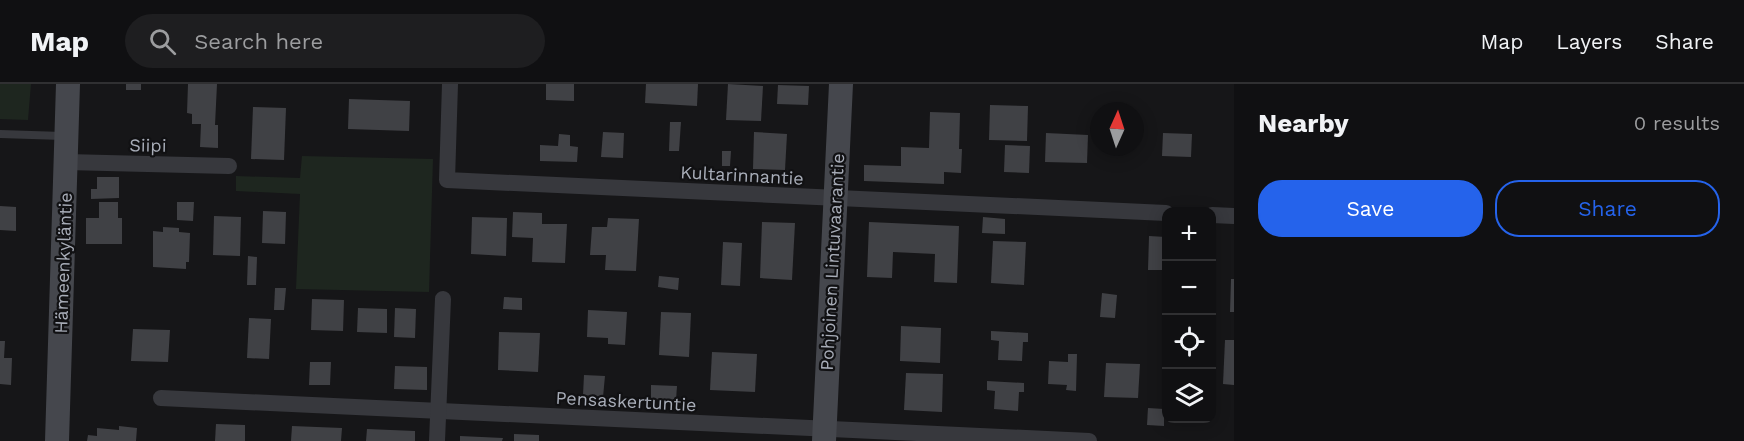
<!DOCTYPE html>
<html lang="en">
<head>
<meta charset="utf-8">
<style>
  :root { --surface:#101012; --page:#1e1e20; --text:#f1f3f6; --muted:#9c9d9f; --line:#303032; --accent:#2563eb }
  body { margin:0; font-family:"Work Sans",sans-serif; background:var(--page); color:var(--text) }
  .controls { position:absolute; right:18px; bottom:18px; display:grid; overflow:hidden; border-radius:12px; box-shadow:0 3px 15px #0003 }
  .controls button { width:54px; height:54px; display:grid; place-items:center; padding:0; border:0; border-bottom:2px solid var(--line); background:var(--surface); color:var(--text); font:30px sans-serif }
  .compass { position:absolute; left:1090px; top:18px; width:54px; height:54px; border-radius:50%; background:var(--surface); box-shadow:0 3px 15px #0003; rotate:3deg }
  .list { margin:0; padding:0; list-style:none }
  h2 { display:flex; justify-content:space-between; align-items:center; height:78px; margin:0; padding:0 24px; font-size:26px }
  h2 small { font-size:20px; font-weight:400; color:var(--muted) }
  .actions { display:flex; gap:12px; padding:18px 24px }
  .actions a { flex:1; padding:14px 0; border:2px solid var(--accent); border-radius:24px; text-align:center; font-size:21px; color:var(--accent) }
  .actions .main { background:var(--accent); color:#fff }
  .icon { flex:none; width:33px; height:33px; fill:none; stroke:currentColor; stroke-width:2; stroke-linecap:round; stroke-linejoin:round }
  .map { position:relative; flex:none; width:1234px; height:357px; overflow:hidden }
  header { display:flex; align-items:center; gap:36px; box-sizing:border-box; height:84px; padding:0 30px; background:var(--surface); border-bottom:2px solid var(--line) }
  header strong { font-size:28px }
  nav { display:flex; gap:33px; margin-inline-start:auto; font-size:21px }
  .search { width:420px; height:54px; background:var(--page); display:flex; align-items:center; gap:15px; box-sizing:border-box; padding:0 21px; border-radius:33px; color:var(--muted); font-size:22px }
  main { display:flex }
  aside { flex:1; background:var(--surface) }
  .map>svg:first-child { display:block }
  .green { fill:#1e261f }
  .building { fill:#404145 }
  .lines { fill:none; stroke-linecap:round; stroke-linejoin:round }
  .lane { stroke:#37383d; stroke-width:8 }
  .street { stroke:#37383d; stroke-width:16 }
  .secondary { stroke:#45474d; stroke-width:24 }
  .labels { text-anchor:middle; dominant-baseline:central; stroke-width:4.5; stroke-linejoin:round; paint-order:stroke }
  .street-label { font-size:18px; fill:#a8adb8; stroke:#111113 }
</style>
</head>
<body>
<header>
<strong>Map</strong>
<div class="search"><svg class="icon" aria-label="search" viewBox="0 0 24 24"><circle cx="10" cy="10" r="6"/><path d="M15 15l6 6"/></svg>Search here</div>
<nav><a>Map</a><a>Layers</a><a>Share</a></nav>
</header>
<main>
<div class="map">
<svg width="1234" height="357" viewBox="0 0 1234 357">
  <rect width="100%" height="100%" fill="#161618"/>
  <!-- green -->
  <g class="green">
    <polygon points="0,0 31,0 28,36 0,35"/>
    <polygon points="302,72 433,75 429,208 296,205 300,110 236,107 236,92 300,94"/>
  </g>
  <!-- building -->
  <g class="building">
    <rect x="126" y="0" width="15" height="6"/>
    <polygon points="188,0 217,0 215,41 218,41 218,64 200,63 201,40 192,40 192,30 187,29"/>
    <polygon points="546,0 574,0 574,17 546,16"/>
    <polygon points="646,0 698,0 697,22 645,19"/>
    <polygon points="728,0 763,2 761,37 726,36"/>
    <polygon points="778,1 809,2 808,21 777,20"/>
    <polygon points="349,15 410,17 409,47 348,45"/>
    <polygon points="990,21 1028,22 1027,57 989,56"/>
    <polygon points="253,23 286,24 284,76 251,75"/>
    <polygon points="930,28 960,29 959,65 962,65 961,89 944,88 944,100 864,97 864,81 901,82 901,63 929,64"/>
    <polygon points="670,38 681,38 679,67 669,67"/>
    <polygon points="603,48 624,49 623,74 601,73"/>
    <polygon points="754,48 787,50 785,86 753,85"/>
    <polygon points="1046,49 1088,51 1087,79 1045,78"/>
    <polygon points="1163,49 1192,50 1191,73 1162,72"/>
    <polygon points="559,50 570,51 570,62 578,63 577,78 540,77 540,61 558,62"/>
    <polygon points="1005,61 1030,62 1029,89 1004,88"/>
    <polygon points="722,67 731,67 730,82 722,82"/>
    <polygon points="97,93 119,93 119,114 91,115 91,105 97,105"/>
    <polygon points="99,118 118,118 118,134 122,134 122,160 86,160 86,134 99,134"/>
    <polygon points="177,118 194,118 193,137 177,136"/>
    <polygon points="0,122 16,123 16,147 0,146"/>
    <polygon points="263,127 286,128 285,160 262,159"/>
    <polygon points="513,128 542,129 542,140 567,140 565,179 532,178 533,154 512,153"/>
    <polygon points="214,132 241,133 240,172 213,171"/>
    <polygon points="472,133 507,134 506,172 471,170"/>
    <polygon points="983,133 1005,135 1005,150 982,149"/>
    <polygon points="608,134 639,135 636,187 605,186 606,171 590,171 592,143 607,143"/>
    <polygon points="762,138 795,139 792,196 760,194"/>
    <polygon points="869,138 959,142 957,199 934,198 935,170 893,168 892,194 867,193"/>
    <polygon points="163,143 179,144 179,148 190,149 189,178 186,178 186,185 153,183 153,147 163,148"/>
    <polygon points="1149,152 1166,153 1166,186 1148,186"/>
    <polygon points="993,157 1026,158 1024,201 991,199"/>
    <polygon points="723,158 742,159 740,202 721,201"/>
    <polygon points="248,172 257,173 256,201 247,201"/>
    <polygon points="659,192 679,194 678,206 658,203"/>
    <polygon points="1231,195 1234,195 1234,228 1230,228"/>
    <polygon points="275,204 286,204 284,226 274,226"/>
    <polygon points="1102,209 1117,211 1115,234 1100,233"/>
    <polygon points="504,213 522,214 522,226 503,225"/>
    <polygon points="312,215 344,216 343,247 311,246"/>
    <polygon points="358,224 387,225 387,249 357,248"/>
    <polygon points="395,224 416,225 415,254 394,253"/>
    <polygon points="588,226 627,228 625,261 608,260 608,254 587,253"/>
    <polygon points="661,228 691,229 689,273 659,271"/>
    <polygon points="249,234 271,235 269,275 247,274"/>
    <polygon points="901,242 941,244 940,279 900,277"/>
    <polygon points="133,245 170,246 168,278 131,277"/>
    <polygon points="991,247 1028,249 1028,258 1023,258 1022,277 998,276 999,257 991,256"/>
    <polygon points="499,248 540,249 538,288 498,286"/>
    <polygon points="1225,256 1234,256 1234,301 1223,300"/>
    <polygon points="0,257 5,257 4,274 12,274 11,301 0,300"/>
    <polygon points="712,268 757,270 755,308 710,306"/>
    <polygon points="1068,270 1077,270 1076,307 1066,306 1067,301 1048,300 1049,277 1068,278"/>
    <polygon points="310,278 331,278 330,301 309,301"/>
    <polygon points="1106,279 1140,280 1138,314 1104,313"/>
    <polygon points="395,282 427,283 427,306 394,305"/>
    <polygon points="906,289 943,290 942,328 904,326"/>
    <polygon points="584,291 605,292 603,313 583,311"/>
    <polygon points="987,297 1024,299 1024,308 1019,308 1018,327 994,325 995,307 987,306"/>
    <polygon points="651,301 677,302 676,316 651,315"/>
    <polygon points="1148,324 1164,325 1164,342 1147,341"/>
    <polygon points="216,340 245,341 245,357 215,357"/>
    <polygon points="119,342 137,344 136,357 87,357 88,351 97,352 97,344 119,346"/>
    <polygon points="292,342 342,344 341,357 291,357"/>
    <polygon points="367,345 415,347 415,357 366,357"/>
    <polygon points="514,350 539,351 539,357 514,357"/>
    <polygon points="460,352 503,354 502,357 460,357"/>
  </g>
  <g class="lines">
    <!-- lane -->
    <polyline class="lane" points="0,50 63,52"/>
    <!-- street -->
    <g class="street">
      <polyline points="450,0 447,96 1166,129"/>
      <polyline points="66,78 229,82"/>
      <polyline points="1212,131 1234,132"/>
      <polyline points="161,314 1089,357"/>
      <polyline points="437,357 443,215"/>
    </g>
    <!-- secondary -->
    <g class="secondary">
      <polyline points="57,357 68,0"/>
      <polyline points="824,357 841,0"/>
    </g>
  </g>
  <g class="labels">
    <!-- street labels -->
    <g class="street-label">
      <text transform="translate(148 61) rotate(1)">Siipi</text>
      <text transform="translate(742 91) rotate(3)">Kultarinnantie</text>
      <text transform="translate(832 178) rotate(-87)">Pohjoinen Lintuvaarantie</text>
      <text transform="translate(63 179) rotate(-88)">Hämeenkyläntie</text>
      <text transform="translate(626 317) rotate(3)">Pensaskertuntie</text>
    </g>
  </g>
</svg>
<div class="controls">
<button>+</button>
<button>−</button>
<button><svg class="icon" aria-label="locate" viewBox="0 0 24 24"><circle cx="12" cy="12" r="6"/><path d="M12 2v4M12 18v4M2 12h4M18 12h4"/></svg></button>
<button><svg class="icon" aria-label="layers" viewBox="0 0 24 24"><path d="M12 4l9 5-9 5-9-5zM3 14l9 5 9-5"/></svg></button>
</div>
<svg class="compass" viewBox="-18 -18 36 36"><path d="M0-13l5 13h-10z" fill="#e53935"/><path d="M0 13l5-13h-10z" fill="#9c9d9f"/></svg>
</div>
<aside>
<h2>Nearby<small>0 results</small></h2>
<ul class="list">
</ul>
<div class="actions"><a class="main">Save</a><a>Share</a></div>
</aside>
</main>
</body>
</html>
